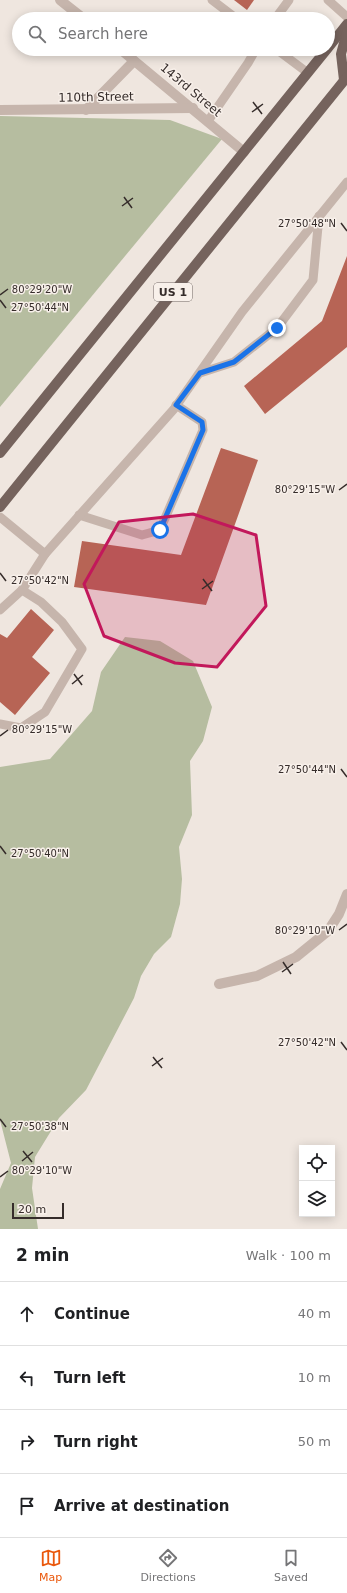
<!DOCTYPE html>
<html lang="en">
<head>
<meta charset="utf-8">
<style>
  :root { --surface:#fff; --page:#f6f6f6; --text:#202124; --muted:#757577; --line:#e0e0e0; --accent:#ea580c }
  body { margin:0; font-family:"DejaVu Sans",sans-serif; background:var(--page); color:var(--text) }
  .controls { position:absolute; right:12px; bottom:12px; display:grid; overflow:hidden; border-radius:0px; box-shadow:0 2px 10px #0003 }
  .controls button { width:36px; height:36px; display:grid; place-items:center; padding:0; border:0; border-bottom:1px solid var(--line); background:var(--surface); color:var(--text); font:20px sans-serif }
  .scale { position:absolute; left:12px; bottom:10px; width:52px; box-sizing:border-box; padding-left:4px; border:2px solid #352c2a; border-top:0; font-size:11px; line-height:14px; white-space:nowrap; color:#352c2a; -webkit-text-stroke:3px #f8f0ea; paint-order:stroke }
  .stop { position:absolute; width:12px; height:12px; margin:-9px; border:3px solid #1a73e8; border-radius:50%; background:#fff }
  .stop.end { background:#1a73e8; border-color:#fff; box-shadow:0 1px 4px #0008 }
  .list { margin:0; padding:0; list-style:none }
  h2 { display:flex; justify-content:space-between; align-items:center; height:52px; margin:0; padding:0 16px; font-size:17px }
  h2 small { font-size:13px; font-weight:400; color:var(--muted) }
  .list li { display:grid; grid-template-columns:26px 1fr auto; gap:12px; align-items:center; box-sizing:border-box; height:64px; padding:0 16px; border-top:1px solid var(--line) }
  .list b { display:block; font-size:15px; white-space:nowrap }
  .list em { font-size:13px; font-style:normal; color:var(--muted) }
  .icon { flex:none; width:22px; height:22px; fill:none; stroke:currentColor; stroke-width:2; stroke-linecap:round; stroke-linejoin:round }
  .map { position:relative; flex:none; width:347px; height:1229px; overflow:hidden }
  .search { position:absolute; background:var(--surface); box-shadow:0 2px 10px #0003; left:12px; right:12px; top:12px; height:44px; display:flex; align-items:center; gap:10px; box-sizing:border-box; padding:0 14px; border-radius:22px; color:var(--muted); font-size:15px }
  .sheet { height:308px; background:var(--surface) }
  nav { display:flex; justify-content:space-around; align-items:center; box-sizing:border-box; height:56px; border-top:1px solid var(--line); background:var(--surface); font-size:11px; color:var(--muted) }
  nav a { display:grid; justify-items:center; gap:2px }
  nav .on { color:var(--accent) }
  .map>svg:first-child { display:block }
  .green { fill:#b6bda0 }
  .building { fill:#b76455 }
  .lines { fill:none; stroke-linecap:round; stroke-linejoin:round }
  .service { stroke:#c6b5ac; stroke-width:9 }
  .minor { stroke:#c6b5ac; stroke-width:10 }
  .primary { stroke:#75635d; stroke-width:10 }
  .route { stroke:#1a73e8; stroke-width:5 }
  .marked { fill:#c2185b; fill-opacity:0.2; stroke:#c2185b; stroke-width:3; stroke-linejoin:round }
  .ticks { fill:none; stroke:#352c2a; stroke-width:1.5 }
  .labels { text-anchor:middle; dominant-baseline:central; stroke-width:3; stroke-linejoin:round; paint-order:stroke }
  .shield { fill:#f8f0ea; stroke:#706764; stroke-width:1 }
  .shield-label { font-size:11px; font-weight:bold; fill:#352c2a }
  .street-label { font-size:12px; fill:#352c2a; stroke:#f8f0ea }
  .ticks-label { font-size:10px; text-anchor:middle; fill:#352c2a; stroke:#f8f0ea; stroke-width:3; stroke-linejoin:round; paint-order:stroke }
</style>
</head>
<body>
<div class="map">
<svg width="347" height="1229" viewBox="0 0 347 1229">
  <rect width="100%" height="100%" fill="#efe6df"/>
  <!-- green -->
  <g class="green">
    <polygon points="0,116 170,120 222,139 0,407"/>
    <polygon points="125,637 160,641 193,661 212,707 203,741 190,761 192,815 179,847 182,879 180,904 171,937 154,954 141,976 134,998 86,1090 59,1118 35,1157 32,1188 38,1229 0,1229 0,1189 11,1163 0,1120 0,767 50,759 92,711 101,672"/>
  </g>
  <!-- building -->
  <g class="building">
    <polygon points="234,0 254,0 247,10"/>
    <polygon points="347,256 347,347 265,414 244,386 322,321"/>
    <polygon points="221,448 258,460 206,605 74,587 82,541 181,555"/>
    <polygon points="31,609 54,630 32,657 50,673 15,715 0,702 0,634 7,638"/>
  </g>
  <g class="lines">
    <!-- service -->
    <g class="service">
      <polyline points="212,0 237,19"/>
      <polyline points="328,0 347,17"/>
      <polyline points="275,19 289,0"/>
      <polyline points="276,49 308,73"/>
      <polyline points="208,121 248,63 256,49"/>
      <polyline points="200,373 234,362 277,328 313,280 319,216"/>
      <polyline points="79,515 142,535 160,530 203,430 202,422 176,405"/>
      <polyline points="0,517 45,554 174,409 242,312 347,182"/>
      <polyline points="0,610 22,590 45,554"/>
      <polyline points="0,724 21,728 45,712 82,649 62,622 41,602 22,590"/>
    </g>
    <!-- minor -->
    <g class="minor">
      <polyline points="60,0 84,19"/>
      <polyline points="120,49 244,152"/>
      <polyline points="0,110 193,108"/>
      <polyline points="86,110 134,61"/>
      <polyline points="219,984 257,976 296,957 328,931 339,914 347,894"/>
    </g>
    <!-- primary -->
    <g class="primary">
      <polyline points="328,48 347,24"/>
      <polyline points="344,80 341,54 347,32"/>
      <polyline points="0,453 327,49"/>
      <polyline points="0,507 347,77"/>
    </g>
  </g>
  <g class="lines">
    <!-- route -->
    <polyline class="route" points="160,530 203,430 202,422 176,405 200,373 234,362 277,328"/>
  </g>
  <!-- marked area -->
  <path class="marked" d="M193,514L256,535L266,606L217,667L175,663L104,636L84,584L119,522Z"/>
  <!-- ticks -->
  <path class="ticks" d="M253,102L262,114M252,112L263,104M124,197L132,208M122,206L133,198M341,223L347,231M0,295L8,289M0,300L6,308M339,490L347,484M0,573L6,581M203,579L212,591M202,589L213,581M74,674L82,685M72,684L83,675M0,736L8,730M341,769L347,777M0,846L6,854M339,930L347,924M283,962L291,974M282,972L293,964M341,1042L347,1050M153,1057L162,1068M152,1066L163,1058M0,1119L6,1127M23,1151L32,1162M22,1161L33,1152M0,1177L8,1171"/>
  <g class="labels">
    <!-- shield labels -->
    <rect class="shield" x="154" y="283" width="38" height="18" rx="3"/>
    <g class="shield-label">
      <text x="173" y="292">US 1</text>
    </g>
    <!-- street labels -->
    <g class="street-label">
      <text transform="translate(191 90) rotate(40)">143rd Street</text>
      <text transform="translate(96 97) rotate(-1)">110th Street</text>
    </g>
  </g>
  <g class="ticks-label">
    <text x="307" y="227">27°50'48"N</text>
    <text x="42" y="293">80°29'20"W</text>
    <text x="40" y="311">27°50'44"N</text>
    <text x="305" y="493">80°29'15"W</text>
    <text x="40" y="584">27°50'42"N</text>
    <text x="42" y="733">80°29'15"W</text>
    <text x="307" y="773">27°50'44"N</text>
    <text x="40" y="857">27°50'40"N</text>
    <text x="305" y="934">80°29'10"W</text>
    <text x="307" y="1046">27°50'42"N</text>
    <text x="40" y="1130">27°50'38"N</text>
    <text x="42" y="1174">80°29'10"W</text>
  </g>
</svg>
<div class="controls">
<button><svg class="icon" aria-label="locate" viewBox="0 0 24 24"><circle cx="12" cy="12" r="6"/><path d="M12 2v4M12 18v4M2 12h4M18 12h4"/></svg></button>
<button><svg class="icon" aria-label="layers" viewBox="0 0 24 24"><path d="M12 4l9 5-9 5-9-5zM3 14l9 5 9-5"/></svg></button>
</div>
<div class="scale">20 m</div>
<div class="stop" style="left:160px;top:530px"></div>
<div class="stop end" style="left:277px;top:328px"></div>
<div class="search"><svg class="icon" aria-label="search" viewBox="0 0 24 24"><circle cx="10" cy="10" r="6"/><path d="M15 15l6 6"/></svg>Search here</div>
</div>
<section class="sheet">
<h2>2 min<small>Walk · 100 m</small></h2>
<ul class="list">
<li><svg class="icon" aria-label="ahead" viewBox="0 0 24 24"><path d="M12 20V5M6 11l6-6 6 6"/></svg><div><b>Continue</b></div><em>40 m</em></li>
<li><svg class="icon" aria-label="left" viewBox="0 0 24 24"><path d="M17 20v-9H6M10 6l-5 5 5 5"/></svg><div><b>Turn left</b></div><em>10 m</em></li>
<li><svg class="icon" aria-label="right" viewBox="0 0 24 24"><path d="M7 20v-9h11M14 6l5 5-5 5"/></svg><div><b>Turn right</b></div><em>50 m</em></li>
<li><svg class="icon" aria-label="arrive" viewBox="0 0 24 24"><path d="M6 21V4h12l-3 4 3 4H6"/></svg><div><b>Arrive at destination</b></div></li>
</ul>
</section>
<nav>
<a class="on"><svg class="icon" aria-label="map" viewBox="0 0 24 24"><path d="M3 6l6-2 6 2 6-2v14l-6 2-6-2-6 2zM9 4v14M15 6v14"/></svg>Map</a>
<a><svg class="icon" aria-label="directions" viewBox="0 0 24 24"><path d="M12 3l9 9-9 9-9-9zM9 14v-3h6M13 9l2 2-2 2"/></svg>Directions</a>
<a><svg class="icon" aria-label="saved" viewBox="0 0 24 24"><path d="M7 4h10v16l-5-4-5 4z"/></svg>Saved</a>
</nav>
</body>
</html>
